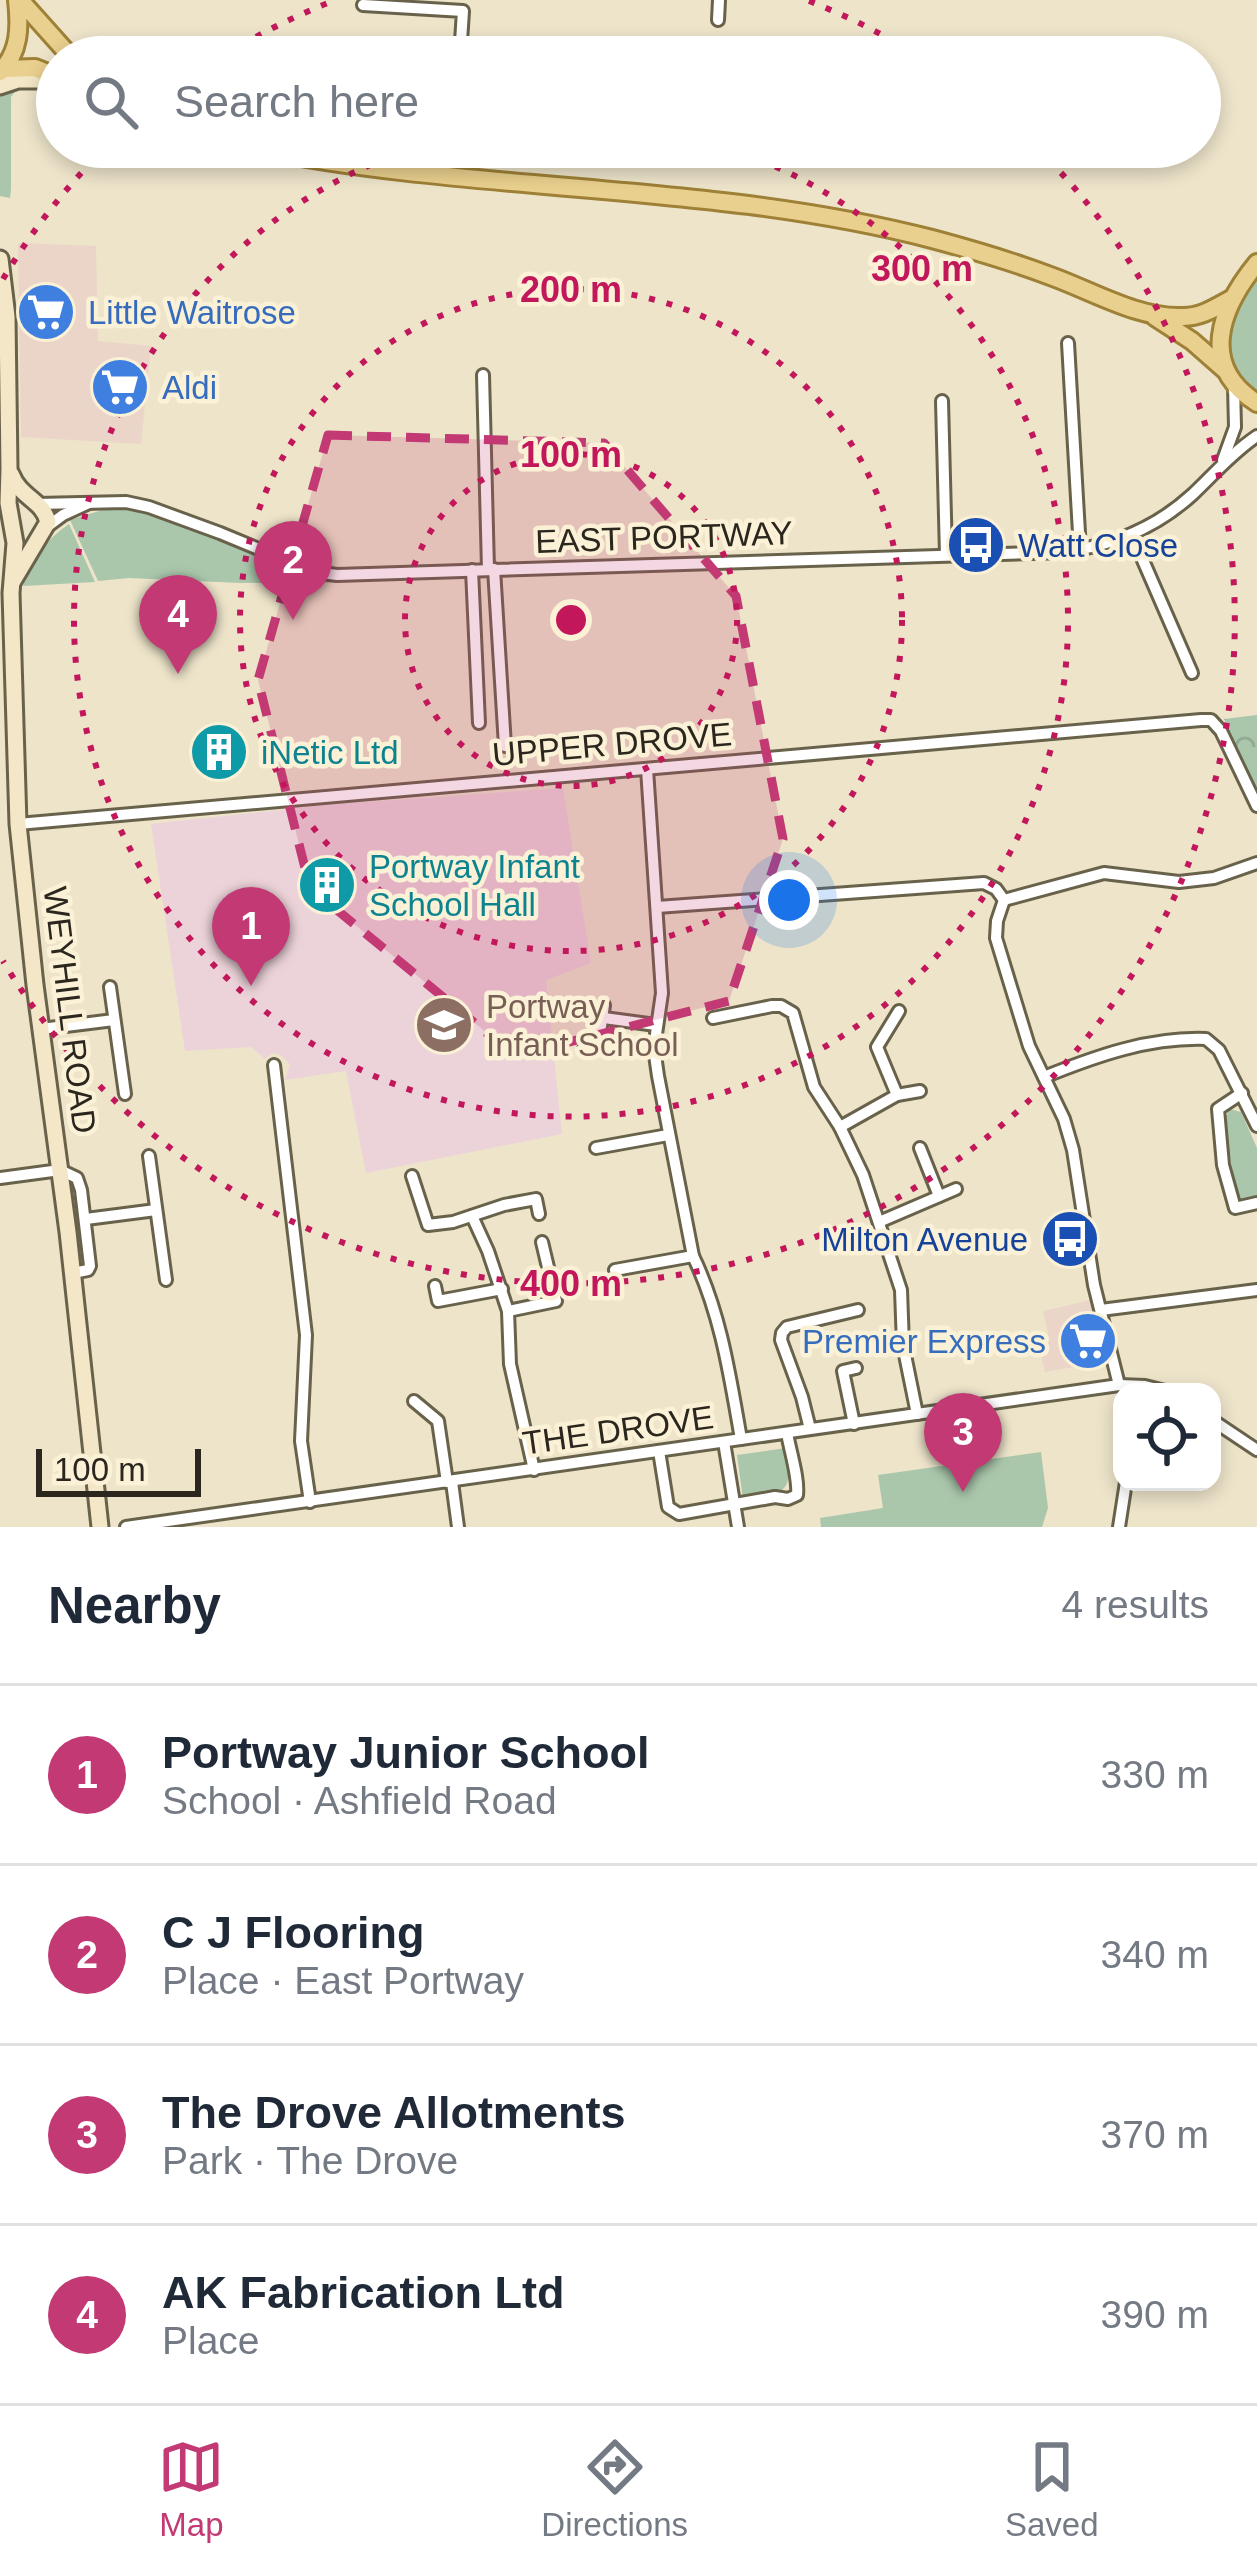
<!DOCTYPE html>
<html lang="en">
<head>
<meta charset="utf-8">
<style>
  :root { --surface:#fff; --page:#f6f6f7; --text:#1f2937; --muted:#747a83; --line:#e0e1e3; --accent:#c23973 }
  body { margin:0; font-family:Arial,sans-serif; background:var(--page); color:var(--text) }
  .controls { position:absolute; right:36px; bottom:36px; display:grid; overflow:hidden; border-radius:24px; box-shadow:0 6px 18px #0003 }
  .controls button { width:108px; height:108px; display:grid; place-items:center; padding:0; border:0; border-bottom:3px solid var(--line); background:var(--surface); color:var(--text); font:60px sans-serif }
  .scale { position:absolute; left:36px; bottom:30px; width:165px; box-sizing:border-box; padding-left:12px; border:6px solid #2b271e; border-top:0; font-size:33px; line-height:42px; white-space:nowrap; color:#2b271e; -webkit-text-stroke:9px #faf1d7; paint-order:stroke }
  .you { position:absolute; left:789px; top:900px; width:42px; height:42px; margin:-30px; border:9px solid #fff; border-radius:50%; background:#1a73e8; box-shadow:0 0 0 18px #1a73e833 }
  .badge { display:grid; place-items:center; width:78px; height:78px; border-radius:50%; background:var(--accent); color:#fff; font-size:39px; font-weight:700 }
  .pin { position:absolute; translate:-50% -99px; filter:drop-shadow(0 3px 6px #0008) }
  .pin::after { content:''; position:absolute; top:63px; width:42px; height:36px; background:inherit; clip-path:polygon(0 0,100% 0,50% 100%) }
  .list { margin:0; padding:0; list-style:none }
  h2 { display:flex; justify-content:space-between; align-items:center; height:156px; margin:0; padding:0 48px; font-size:51px }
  h2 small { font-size:39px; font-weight:400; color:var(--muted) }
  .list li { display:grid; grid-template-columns:78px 1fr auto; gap:36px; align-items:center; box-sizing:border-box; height:180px; padding:0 48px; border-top:3px solid var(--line) }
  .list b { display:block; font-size:45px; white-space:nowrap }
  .list p { margin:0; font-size:39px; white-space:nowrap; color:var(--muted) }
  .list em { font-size:39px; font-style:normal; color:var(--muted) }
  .icon { flex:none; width:66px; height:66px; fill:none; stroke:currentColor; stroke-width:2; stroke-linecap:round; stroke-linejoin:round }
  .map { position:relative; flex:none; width:1257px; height:1527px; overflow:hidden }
  .search { position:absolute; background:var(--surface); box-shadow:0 6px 18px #0003; left:36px; right:36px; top:36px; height:132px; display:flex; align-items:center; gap:30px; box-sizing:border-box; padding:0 42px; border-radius:66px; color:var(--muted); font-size:45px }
  .sheet { height:876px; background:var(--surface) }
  nav { display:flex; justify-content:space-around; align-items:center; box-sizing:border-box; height:168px; border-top:3px solid var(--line); background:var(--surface); font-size:33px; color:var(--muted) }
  nav a { display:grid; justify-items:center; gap:6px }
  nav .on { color:var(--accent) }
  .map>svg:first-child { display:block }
  .commercial { fill:#ebd5c9 }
  .education { fill:#ecd3d9 }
  .green { fill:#aac7ac }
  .park { fill:url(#park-crowns) }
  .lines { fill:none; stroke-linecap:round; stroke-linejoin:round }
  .street-casing { stroke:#69624b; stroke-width:16 }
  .secondary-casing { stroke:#69624b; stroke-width:21 }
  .primary-casing { stroke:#9e8036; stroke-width:22 }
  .street { stroke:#fff; stroke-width:10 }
  .secondary { stroke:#f4e7c7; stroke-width:15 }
  .primary { stroke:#ead08e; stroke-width:16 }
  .marked { fill:#c23973; fill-opacity:0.2; stroke:#c23973; stroke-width:9; stroke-dasharray:24 15; stroke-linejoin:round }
  .ring { fill:none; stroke:#c2185b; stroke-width:6; stroke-dasharray:6 12 }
  .labels { text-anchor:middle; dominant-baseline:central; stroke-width:9; stroke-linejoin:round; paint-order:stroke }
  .shop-label { font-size:33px; fill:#366cbe; stroke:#faf1d7; text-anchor:start }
  .street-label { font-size:33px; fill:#2b271e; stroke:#faf1d7 }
  .transit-label { font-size:33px; fill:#164399; stroke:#faf1d7; text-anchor:start }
  .culture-label { font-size:33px; fill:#0d838f; stroke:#faf1d7; text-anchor:start }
  .education-label { font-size:33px; fill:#785e54; stroke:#faf1d7; text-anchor:start }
  .centre { fill:#c2185b; stroke:#faf1d7; stroke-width:6 }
  .ring-label { font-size:36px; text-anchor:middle; font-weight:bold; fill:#c2185b; stroke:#faf1d7; stroke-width:9; stroke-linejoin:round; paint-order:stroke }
</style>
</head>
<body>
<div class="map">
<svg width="1257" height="1527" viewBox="0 0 1257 1527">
  <defs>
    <pattern id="park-crowns" width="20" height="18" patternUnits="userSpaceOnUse" patternTransform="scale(3)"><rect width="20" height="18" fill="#aac7ac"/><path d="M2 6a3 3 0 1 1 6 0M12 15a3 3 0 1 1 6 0" fill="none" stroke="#92ab94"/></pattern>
  </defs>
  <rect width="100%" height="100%" fill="#ede4ca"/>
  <!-- commercial -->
  <g class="commercial">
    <polygon points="18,243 96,246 98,341 151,346 141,444 21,437"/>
    <polygon points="1091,1300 1109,1361 1045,1372 1037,1339 1049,1337 1043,1311"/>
  </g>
  <!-- education -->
  <polygon class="education" points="563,788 591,963 546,980 562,1134 366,1173 346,1071 285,1080 290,1064 280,1055 272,1053 265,1059 251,1047 185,1051 151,824 335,804"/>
  <!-- green -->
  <g class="green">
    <polygon points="30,85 17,89 11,97 11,189 10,198 0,196 0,89"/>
    <path d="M1257,277V396C1212,355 1226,322 1257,277Z"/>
    <polygon points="109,508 136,510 151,515 316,578 357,582 241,583 129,578 98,581 70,520"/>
    <path d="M69,524L95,582L23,586C29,561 47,539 69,524Z"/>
    <polygon points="1230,1109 1241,1112 1257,1148 1257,1196 1238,1200 1223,1121"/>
    <path d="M786,1448C793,1495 787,1492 743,1499L737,1455Z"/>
    <polygon points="1041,1452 1048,1508 1042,1527 821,1527 820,1518 883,1508 878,1475"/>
  </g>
  <!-- park -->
  <polygon class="park" points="1257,715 1257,791 1224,719"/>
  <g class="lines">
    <defs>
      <g id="street">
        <polyline points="363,5 463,11 460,57"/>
        <polyline points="718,20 719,0"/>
        <polyline points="1068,343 1080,550"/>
        <polyline points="483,375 488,569"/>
        <polyline points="942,401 946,555"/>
        <polyline points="1223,460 1235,427 1234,386"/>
        <path d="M37,504L126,502L149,507L220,533L314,572L337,575L1063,552C1112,546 1156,528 1193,494C1214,474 1232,453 1257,436"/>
        <polyline points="48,526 63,515 89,503"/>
        <polyline points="1132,535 1192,673"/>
        <polyline points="494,569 505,746"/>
        <polyline points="472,570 479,723"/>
        <path d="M647,769L662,993L654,1048L658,1076L693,1256C721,1314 730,1377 741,1439"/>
        <polyline points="18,824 1201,720 1211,720 1221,731 1257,806"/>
        <polyline points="1004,900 997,921 996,938 1029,1046 1064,1119 1073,1150 1094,1285 1119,1385"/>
        <polyline points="657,907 984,883 996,889 1004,900 1104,873 1179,882 1214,878 1257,863"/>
        <polyline points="110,987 125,1094"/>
        <polyline points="604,1018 656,1025"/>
        <polyline points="713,1018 772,1006 781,1006 793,1013 814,1087 840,1127 863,1175 901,1290 903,1345 917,1414"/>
        <polyline points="41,1029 114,1020"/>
        <polyline points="584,1049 601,1026 604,1005"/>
        <polyline points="274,1065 306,1335 301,1441 310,1502"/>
        <path d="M1044,1077C1096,1056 1149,1037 1206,1039L1219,1050L1257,1126"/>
        <polyline points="1242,1093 1218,1109 1223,1165 1235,1208 1257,1203"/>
        <polyline points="897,1095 877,1047 899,1011"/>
        <polyline points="840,1127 897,1095 920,1091"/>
        <polyline points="596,1148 668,1135"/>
        <polyline points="920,1148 939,1196"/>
        <polyline points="149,1156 166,1280"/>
        <polyline points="412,1176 428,1225 453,1222 504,1205 536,1199 539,1214"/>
        <polyline points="0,1178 60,1170 77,1178 81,1190 90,1266 88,1270 73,1273"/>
        <polyline points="472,1216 488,1251 508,1311 510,1364 534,1470"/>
        <polyline points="86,1219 156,1210"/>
        <polyline points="879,1222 956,1189"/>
        <polyline points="615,1270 693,1256"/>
        <polyline points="435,1286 438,1301 502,1289"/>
        <polyline points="1101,1310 1257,1290"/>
        <polyline points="508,1311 556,1301 542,1242"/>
        <polyline points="414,1401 438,1421 447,1482"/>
        <polyline points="1212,1420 1257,1450"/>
        <polyline points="854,1424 843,1371 856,1368"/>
        <polyline points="810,1429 802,1397 781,1340 782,1333 787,1327 858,1310"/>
        <polyline points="724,1442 738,1527"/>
        <path d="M659,1451L668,1507L679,1514L775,1497L788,1499L797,1495C799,1478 790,1451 787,1433"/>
        <polyline points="452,1482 458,1527"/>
        <polyline points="126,1527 1119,1385 1145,1386 1169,1392"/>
        <polyline points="1119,1527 1126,1482"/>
      </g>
      <g id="secondary">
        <polyline points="0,86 18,80 57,80"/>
        <polyline points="0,259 7,317 9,469 8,503 15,543 11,593 18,824 35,985 68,1232 100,1527"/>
        <path d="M11,474C20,498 43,500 48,522L13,581"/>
      </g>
      <g id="primary">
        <polyline points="20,0 71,57"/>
        <polyline points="5,69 35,68 57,77"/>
        <path d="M0,72C20,52 20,27 17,0"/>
        <path d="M248,147C473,194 708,181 932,239C973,250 1014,262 1053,277C1094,292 1139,319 1183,317C1202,317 1216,307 1233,298"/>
        <path d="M1257,263C1220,308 1198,366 1257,403"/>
        <polyline points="1155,317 1192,341 1225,370"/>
      </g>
    </defs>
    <!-- street casing -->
    <use href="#street" class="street-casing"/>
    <!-- secondary casing -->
    <use href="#secondary" class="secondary-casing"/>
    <!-- primary casing -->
    <use href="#primary" class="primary-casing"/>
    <!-- street -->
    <use href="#street" class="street"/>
    <!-- secondary -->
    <use href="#secondary" class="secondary"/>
    <!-- primary -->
    <use href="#primary" class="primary"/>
  </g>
  <!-- marked area -->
  <path class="marked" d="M328,435L604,443L736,596L783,839L729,1001L515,1056L310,888L258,680Z"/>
  <!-- distance rings -->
  <g class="ring">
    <circle cx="571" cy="620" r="166"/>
    <circle cx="571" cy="620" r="331"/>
    <path d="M725 147A497 497 0 1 1 417 147"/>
    <path d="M3 279A663 663 0 0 1 106 147M225 55A663 663 0 0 1 333 1M809 1A663 663 0 0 1 917 55M1036 147A663 663 0 1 1 3 961"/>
  </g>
  <!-- icons -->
  <defs>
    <symbol id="supermarket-disc" viewBox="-11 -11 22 22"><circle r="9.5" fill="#3f7fe0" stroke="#faf1d7"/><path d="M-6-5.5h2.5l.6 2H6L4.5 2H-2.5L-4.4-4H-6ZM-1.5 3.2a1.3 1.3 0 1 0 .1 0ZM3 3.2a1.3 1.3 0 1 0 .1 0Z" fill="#fff"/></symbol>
    <symbol id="bus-disc" viewBox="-11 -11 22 22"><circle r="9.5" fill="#1a4fb4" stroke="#faf1d7"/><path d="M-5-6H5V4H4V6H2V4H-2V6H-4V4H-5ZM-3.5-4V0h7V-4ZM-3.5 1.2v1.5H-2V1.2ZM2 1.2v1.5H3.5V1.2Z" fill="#fff"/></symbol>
    <symbol id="building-disc" viewBox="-11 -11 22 22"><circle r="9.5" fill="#0f9aa8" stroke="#faf1d7"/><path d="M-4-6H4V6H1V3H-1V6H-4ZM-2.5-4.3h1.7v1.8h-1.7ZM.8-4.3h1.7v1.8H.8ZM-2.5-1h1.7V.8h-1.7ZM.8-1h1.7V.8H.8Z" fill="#fff"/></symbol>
    <symbol id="school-disc" viewBox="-11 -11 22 22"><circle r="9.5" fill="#8d6e63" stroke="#faf1d7"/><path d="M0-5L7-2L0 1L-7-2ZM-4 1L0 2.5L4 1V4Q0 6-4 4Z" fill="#fff"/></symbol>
  </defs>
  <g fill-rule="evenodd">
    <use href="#supermarket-disc" x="13" y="279" width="66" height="66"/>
    <use href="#supermarket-disc" x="87" y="354" width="66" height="66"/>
    <use href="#bus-disc" x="943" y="512" width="66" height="66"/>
    <use href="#building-disc" x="186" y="719" width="66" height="66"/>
    <use href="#building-disc" x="294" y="852" width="66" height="66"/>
    <use href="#school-disc" x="411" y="992" width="66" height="66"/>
    <use href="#bus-disc" x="1037" y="1206" width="66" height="66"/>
    <use href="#supermarket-disc" x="1055" y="1308" width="66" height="66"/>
  </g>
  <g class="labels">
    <!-- shop labels -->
    <g class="shop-label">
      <text x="88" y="312">Little Waitrose</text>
      <text x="162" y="387">Aldi</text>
      <text x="1046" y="1341" text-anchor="end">Premier Express</text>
    </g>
    <!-- street labels -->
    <g class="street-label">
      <text transform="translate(664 537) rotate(-2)">EAST PORTWAY</text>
      <text transform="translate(612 744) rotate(-5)">UPPER DROVE</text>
      <text transform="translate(70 1010) rotate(83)">WEYHILL ROAD</text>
      <text transform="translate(618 1430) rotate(-8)">THE DROVE</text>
    </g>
    <!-- transit labels -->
    <g class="transit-label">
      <text x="1018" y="545">Watt Close</text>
      <text x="1028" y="1239" text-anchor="end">Milton Avenue</text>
    </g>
    <!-- culture labels -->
    <g class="culture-label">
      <text x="261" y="752">iNetic Ltd</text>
      <text x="369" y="866">Portway Infant<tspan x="369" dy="38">School Hall</tspan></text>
    </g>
    <!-- education labels -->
    <g class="education-label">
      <text x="486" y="1006">Portway<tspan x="486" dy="38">Infant School</tspan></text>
    </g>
  </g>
  <circle cx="571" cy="620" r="18" class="centre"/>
  <g class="ring-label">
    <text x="922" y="281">300 m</text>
    <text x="571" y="302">200 m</text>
    <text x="571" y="467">100 m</text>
    <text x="571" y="1296">400 m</text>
  </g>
</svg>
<div class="controls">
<button><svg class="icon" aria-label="locate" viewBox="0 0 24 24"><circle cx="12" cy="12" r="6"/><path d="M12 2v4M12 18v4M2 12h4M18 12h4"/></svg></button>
</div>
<div class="scale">100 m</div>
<div class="you"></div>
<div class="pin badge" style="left:251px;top:986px">1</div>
<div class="pin badge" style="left:293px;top:620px">2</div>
<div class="pin badge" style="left:963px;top:1492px">3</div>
<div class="pin badge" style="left:178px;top:674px">4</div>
<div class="search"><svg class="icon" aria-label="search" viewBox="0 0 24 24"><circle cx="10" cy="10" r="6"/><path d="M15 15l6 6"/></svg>Search here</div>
</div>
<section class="sheet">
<h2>Nearby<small>4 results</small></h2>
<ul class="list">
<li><span class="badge">1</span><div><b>Portway Junior School</b><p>School · Ashfield Road</p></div><em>330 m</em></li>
<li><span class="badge">2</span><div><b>C J Flooring</b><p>Place · East Portway</p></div><em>340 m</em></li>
<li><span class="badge">3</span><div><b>The Drove Allotments</b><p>Park · The Drove</p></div><em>370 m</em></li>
<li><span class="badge">4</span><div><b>AK Fabrication Ltd</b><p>Place</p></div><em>390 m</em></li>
</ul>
</section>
<nav>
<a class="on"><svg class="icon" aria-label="map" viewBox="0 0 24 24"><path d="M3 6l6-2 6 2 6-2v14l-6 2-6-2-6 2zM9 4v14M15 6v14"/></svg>Map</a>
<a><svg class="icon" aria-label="directions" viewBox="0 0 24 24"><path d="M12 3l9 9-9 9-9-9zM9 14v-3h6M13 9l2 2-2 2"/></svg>Directions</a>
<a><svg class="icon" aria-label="saved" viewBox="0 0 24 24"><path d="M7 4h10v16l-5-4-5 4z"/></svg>Saved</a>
</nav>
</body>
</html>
